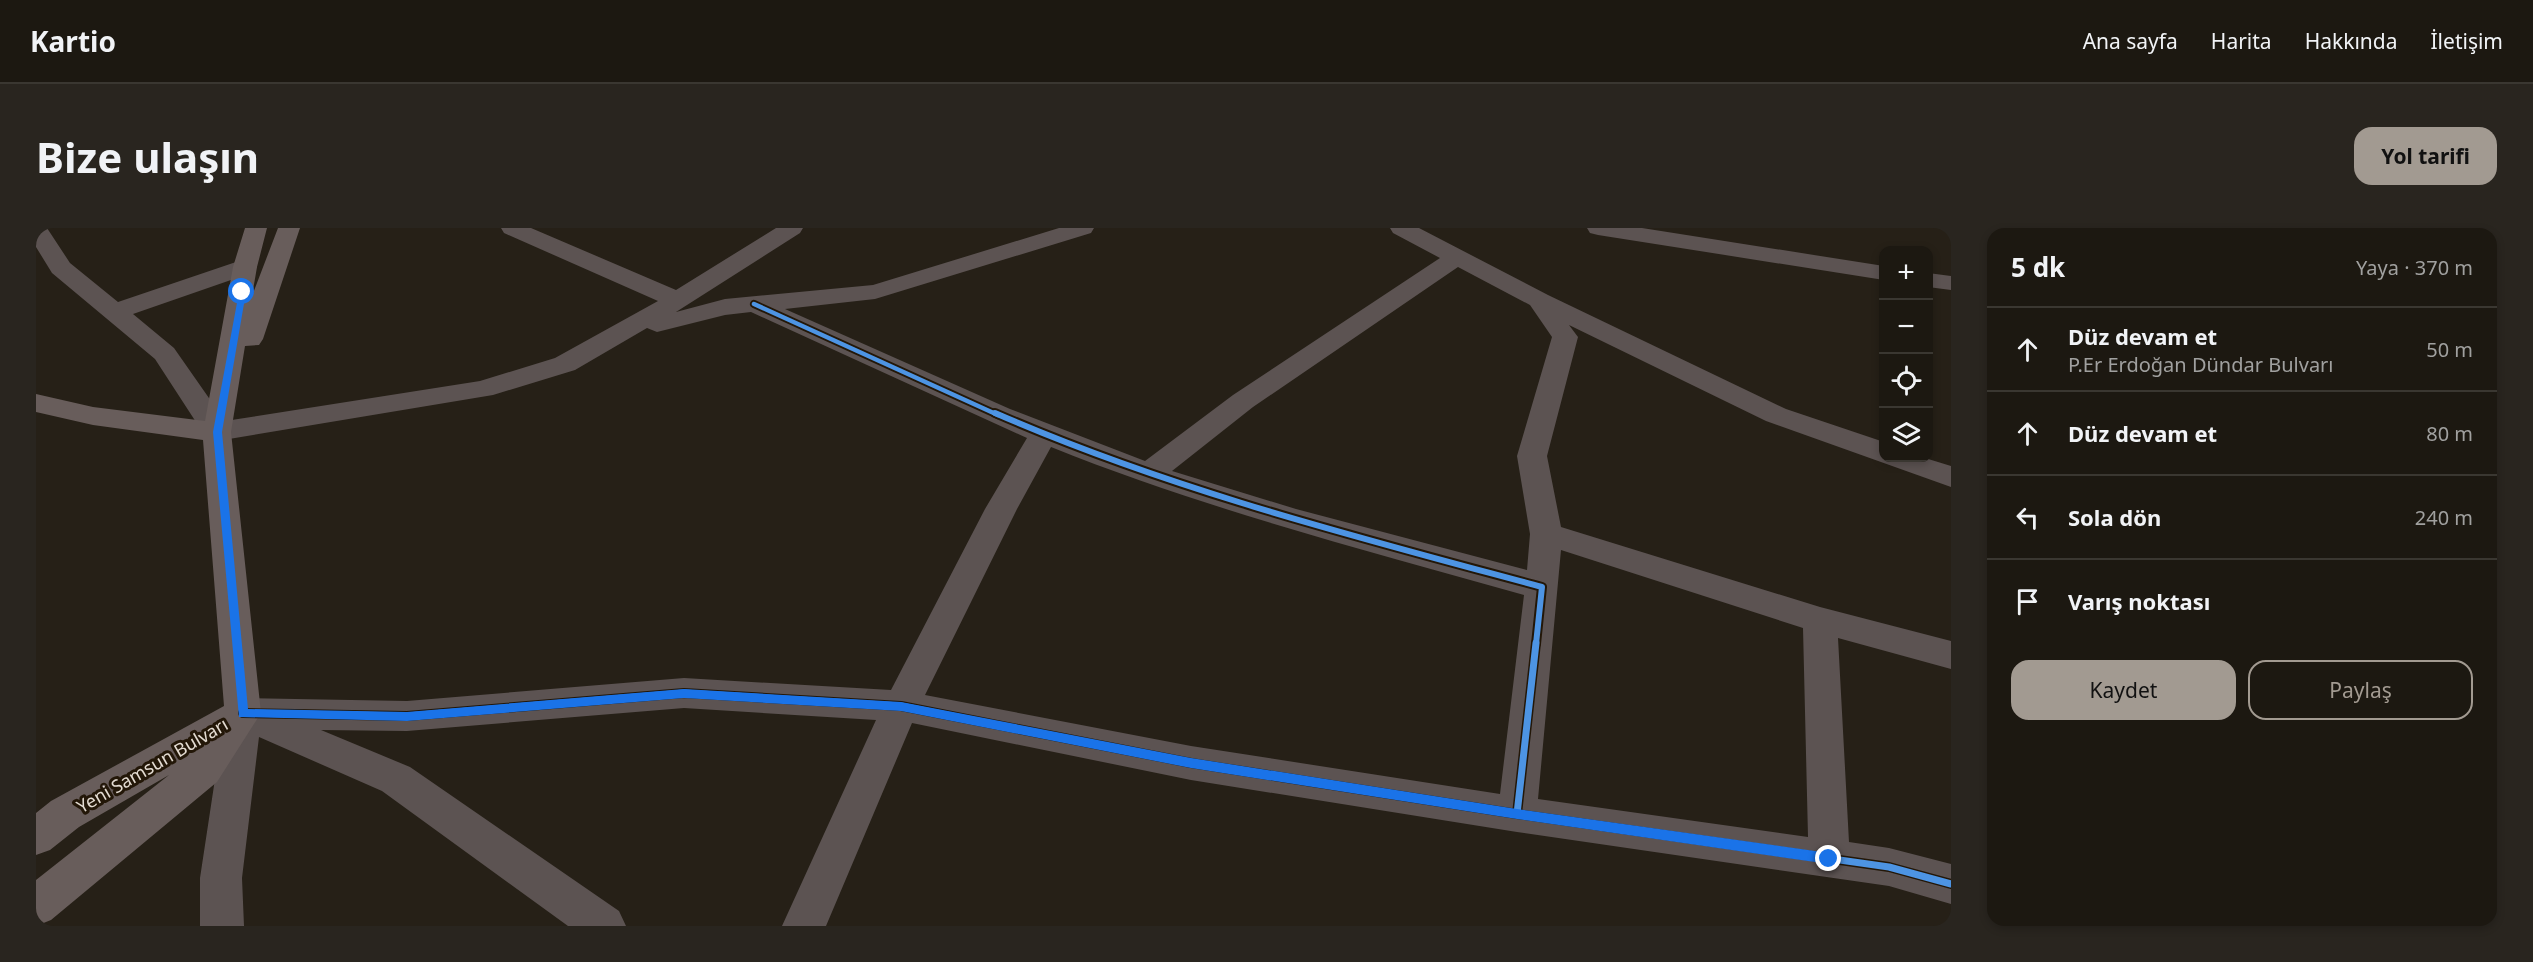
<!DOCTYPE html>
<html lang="tr">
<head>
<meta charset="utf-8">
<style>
  :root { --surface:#1c1811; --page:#29251f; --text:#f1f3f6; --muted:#a0a09f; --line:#3a3731; --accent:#a29a91 }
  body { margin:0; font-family:"Noto Sans",sans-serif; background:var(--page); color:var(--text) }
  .controls { position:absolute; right:18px; top:18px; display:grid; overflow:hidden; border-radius:12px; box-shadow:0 3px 9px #0003 }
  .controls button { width:54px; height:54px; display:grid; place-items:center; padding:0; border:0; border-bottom:2px solid var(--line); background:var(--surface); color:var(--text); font:30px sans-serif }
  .stop { position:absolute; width:18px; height:18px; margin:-14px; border:4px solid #1a73e8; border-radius:50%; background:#fff }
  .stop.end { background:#1a73e8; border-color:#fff; box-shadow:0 2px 6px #0008 }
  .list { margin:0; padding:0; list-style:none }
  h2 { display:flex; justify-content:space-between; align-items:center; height:78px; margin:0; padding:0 24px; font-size:26px }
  h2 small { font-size:20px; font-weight:400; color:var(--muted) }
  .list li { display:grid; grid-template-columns:39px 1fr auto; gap:18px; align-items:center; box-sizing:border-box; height:84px; padding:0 24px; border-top:2px solid var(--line) }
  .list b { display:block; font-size:22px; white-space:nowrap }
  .list p { margin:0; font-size:20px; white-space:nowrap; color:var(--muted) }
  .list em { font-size:20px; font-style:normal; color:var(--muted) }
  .actions { display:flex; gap:12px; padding:18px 24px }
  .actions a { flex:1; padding:14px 0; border:2px solid var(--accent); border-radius:18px; text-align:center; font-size:21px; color:var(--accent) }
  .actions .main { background:var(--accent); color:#111 }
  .icon { flex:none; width:33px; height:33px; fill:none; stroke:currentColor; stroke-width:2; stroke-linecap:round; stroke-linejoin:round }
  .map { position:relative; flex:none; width:1915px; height:698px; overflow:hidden; border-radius:18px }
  header { display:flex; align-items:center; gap:36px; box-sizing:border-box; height:84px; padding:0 30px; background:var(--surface); border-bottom:2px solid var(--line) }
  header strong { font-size:28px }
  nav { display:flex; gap:33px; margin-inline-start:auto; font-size:21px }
  .intro { display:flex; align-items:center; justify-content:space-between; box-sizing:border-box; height:144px; padding:0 36px }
  h1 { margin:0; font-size:42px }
  .button { padding:15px 27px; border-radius:18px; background:var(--accent); color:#111; font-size:21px; font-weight:700 }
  main { display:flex; gap:36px; padding:0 36px }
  aside { flex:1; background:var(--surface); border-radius:18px; box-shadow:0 3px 9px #0003 }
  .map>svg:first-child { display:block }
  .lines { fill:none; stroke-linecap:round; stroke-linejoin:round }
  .minor { fill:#5c5352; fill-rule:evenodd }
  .major { fill:#685d5b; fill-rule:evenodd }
  .cycleway-far2-casing { stroke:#231708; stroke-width:8 }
  .cycleway-far1-casing { stroke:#231708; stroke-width:10 }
  .cycleway-casing { stroke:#231708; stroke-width:10 }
  .cycleway-far2 { stroke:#4d94e3; stroke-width:4.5 }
  .cycleway-far1 { stroke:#4d94e3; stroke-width:6 }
  .cycleway { stroke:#4d94e3; stroke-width:7 }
  .route { fill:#1a73e8 }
  .labels { text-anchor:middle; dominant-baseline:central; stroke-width:6; stroke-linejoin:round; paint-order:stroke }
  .street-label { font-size:18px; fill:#e4dcd2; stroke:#231708 }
</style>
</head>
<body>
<header>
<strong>Kartio</strong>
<nav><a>Ana sayfa</a><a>Harita</a><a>Hakkında</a><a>İletişim</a></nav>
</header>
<div class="intro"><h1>Bize ulaşın</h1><a class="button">Yol tarifi</a></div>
<main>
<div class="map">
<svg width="1915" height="698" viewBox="0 0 1915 698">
  <rect width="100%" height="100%" fill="#262017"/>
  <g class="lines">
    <!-- minor -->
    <g class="minor">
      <path d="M0,0H11L34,35L82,74L200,34L209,32L218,34L221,39L218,44L97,86L138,120L189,193L444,153L519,130L622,73L468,5L465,0H495L640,62L740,0H767L764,5L640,84L689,71L837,57L1023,0H1058L1055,5L839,71L749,81L974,181L1109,233L1197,167L1404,30L1357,5L1354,0H1383L1512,67L1750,181L1848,214V230H1889L1915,238V259L1730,193L1533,97L1542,109L1511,228L1525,299L1784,379L1915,413V441L1802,410L1813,614L1853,620L1915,636V676L1853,658L1481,604L1155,552L876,495L790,698H746L840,492L648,480L371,503L285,502L374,539L583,683L590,698H532L346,563L223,509L206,650L208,698H164V650L189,485L194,474L207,470L371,473L648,450L855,462L949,281L991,210L715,84L689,87L621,104L611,100L539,142L457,167L181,213L171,211L119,131L16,45L0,19ZM1422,39L1494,77L1516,109L1481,228L1494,306L1491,342L1260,281L1136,243L1217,179ZM1015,219C1169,281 1329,322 1488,367L1464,566L1155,518L889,467L981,281ZM1525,322L1767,400L1772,609L1502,571Z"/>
      <polygon points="1551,0 1606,0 1848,38 1848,52 1562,7 1554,5"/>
      <polygon points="1892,45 1915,48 1915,62 1892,59"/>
    </g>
    <!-- major -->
    <polygon class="major" points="209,0 231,0 221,39 216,68 242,0 264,0 227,111 223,117 209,118 195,204 225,485 181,554 15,692 0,698 0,652 133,547 43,599 14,622 0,627 0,585 15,573 188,478 167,212 57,197 0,184 0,166 57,179 169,193 197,39"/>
    <defs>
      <polyline id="cycleway-far2" points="718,76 962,187"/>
      <path id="cycleway-far1" d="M959,185C1135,262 1321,309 1506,359L1500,416"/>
      <g id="cycleway">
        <polyline points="207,485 371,488 648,465 865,478 1155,535 1481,586 1853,639 1915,656"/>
        <polyline points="1481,586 1500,415"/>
      </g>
    </defs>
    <!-- cycleway-far2 casing -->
    <use href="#cycleway-far2" class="cycleway-far2-casing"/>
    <!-- cycleway-far1 casing -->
    <use href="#cycleway-far1" class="cycleway-far1-casing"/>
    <!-- cycleway casing -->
    <use href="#cycleway" class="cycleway-casing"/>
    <!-- cycleway-far2 -->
    <use href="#cycleway-far2" class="cycleway-far2"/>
    <!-- cycleway-far1 -->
    <use href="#cycleway-far1" class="cycleway-far1"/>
    <!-- cycleway -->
    <use href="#cycleway" class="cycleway"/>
  </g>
  <!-- route -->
  <polygon class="route" points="206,61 210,64 186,204 212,481 371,484 648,461 865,474 1155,530 1481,581 1793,625 1799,631 1793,636 1481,591 1155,540 865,483 648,470 371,493 203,489 177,204 203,64"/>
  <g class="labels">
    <!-- street labels -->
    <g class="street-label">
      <text transform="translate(116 537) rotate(-30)">Yeni Samsun Bulvarı</text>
    </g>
  </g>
</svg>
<div class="controls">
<button>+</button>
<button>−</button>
<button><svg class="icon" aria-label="locate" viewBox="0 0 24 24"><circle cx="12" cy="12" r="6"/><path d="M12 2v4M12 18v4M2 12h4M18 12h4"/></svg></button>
<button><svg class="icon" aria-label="layers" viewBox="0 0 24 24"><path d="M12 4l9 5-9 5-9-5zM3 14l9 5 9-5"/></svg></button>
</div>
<div class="stop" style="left:206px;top:64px"></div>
<div class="stop end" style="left:1793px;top:631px"></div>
</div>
<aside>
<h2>5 dk<small>Yaya · 370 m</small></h2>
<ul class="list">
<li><svg class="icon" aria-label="ahead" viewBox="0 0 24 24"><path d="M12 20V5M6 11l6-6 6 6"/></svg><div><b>Düz devam et</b><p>P.Er Erdoğan Dündar Bulvarı</p></div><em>50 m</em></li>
<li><svg class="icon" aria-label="ahead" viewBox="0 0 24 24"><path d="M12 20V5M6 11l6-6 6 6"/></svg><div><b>Düz devam et</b></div><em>80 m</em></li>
<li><svg class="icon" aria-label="left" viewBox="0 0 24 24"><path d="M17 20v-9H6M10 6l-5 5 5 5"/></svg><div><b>Sola dön</b></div><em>240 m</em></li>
<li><svg class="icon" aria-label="arrive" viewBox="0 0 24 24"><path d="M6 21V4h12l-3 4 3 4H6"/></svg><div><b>Varış noktası</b></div></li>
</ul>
<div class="actions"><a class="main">Kaydet</a><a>Paylaş</a></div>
</aside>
</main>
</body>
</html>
